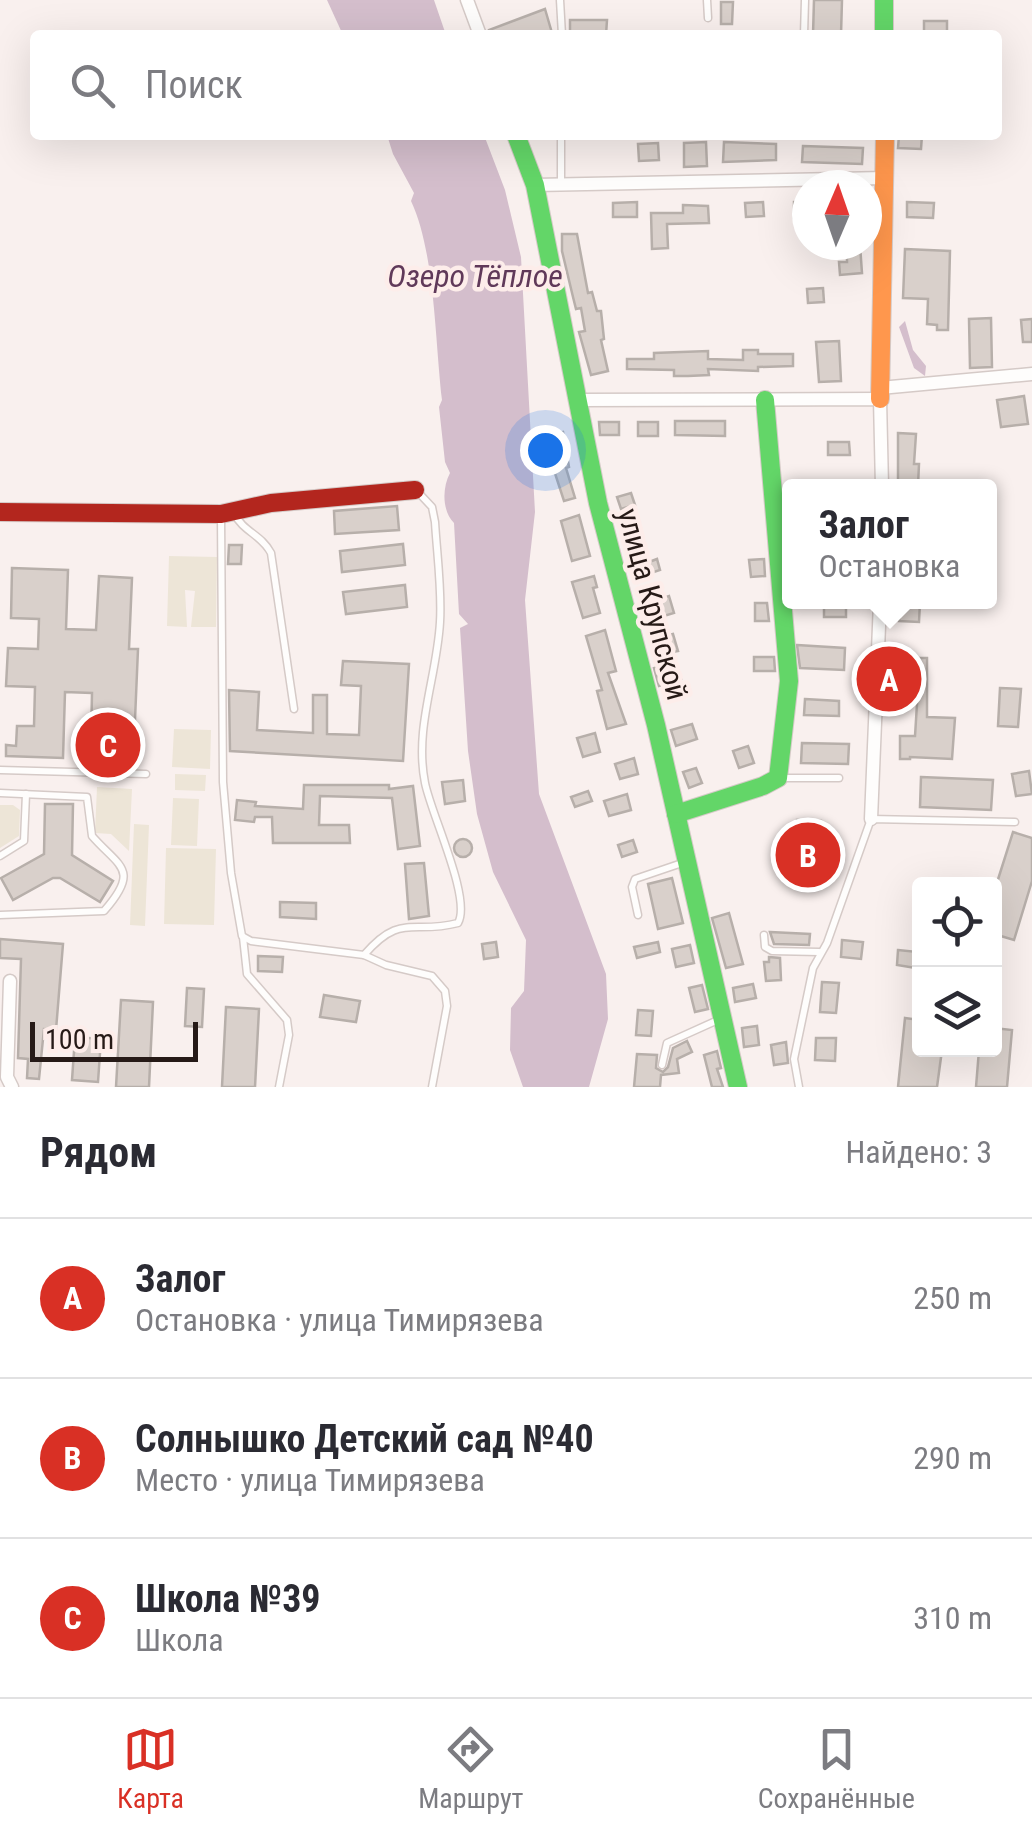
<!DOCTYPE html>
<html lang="ru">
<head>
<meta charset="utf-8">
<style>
  :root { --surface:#fff; --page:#f2f2f3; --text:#2b2b33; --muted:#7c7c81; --line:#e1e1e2; --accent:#d93025 }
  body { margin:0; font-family:"Roboto Condensed",sans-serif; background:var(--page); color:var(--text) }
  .controls { position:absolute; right:30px; bottom:30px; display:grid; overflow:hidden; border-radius:10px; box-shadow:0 10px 40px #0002 }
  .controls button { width:90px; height:90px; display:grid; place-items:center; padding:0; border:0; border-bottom:2px solid var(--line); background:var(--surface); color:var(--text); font:50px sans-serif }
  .compass { position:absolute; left:792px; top:170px; width:90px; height:90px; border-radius:50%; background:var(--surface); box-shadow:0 10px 40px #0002; rotate:2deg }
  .scale { position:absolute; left:30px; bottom:25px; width:168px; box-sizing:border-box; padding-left:10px; border:5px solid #261a17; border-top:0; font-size:28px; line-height:35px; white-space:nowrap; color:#261a17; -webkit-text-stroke:8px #fdedea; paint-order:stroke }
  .you { position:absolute; left:545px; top:450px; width:35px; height:35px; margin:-25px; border:8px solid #fff; border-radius:50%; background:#1a73e8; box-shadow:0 0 0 15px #1a73e833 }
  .badge { display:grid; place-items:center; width:65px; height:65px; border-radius:50%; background:var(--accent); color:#fff; font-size:32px; font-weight:700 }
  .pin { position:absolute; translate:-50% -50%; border:5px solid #fff; box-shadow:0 2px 10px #0006 }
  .popup { position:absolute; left:782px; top:479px; width:215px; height:130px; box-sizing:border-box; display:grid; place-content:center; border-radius:10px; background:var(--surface); filter:drop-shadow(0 2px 8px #0005); font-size:32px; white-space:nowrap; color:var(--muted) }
  .popup b { font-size:38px; color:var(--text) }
  .popup::after { content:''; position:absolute; left:50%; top:100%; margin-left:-20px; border:20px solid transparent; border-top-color:var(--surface) }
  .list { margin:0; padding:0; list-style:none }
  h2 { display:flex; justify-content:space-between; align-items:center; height:130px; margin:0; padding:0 40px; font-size:42px }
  h2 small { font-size:32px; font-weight:400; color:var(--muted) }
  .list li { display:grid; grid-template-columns:65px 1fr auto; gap:30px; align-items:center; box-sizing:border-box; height:160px; padding:0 40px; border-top:2px solid var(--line) }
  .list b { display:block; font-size:38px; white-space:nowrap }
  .list p { margin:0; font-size:32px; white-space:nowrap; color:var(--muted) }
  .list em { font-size:32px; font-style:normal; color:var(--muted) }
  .icon { flex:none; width:55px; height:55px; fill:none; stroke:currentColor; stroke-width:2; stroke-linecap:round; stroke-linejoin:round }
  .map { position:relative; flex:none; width:1032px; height:1087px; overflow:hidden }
  .search { position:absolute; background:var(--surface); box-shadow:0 10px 40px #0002; left:30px; right:30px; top:30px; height:110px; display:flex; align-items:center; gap:25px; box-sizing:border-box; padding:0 35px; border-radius:10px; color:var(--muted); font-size:38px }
  .sheet { height:610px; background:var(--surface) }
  nav { display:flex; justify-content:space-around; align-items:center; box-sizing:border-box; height:140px; border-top:2px solid var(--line); background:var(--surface); font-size:28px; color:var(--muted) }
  nav a { display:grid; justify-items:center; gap:5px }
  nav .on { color:var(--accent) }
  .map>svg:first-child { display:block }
  .green { fill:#ede5d7 }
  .water { fill:#d4becc }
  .building { fill:#d9d0cb; stroke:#b7afaa; stroke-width:2.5 }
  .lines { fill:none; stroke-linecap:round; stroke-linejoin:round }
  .lane-casing { stroke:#d5cac7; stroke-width:9 }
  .street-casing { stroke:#d5cac7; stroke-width:15 }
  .fast-casing { stroke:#d5cac7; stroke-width:20 }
  .slow-casing { stroke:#d5cac7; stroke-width:20 }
  .jam-casing { stroke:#d5cac7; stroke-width:20 }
  .lane { stroke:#fefdfc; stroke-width:6 }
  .street { stroke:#fefdfc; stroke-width:12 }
  .fast { stroke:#63d668; stroke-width:18 }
  .slow { stroke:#ff974d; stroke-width:18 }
  .jam { stroke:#b3261e; stroke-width:18 }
  .labels { text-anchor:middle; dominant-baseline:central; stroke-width:9; stroke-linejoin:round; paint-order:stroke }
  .street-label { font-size:30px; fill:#261a17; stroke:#fdedea }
  .water-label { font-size:32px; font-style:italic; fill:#603959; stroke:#fdedea }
</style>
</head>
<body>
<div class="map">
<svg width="1032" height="1087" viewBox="0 0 1032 1087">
  <rect width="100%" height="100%" fill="#f9f0ee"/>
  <!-- green -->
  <g class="green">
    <polygon points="169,556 217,557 216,627 191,627 195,591 185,590 187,627 167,626"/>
    <polygon points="174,729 211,730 210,769 172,767"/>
    <polygon points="175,774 206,775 205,791 175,790"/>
    <polygon points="97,787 132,789 129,851 111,834 95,833"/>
    <polygon points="173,798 199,799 197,846 171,845"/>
    <polygon points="0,805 13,805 20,810 19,836 0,848"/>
    <polygon points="134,824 149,825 145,926 130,925"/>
    <polygon points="166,848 216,849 214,925 164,924"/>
  </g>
  <!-- water -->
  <g class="water">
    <polygon points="327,0 434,0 446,35 343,35"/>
    <path d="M387,135H484L505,190L521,257L535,512L525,600L539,794L606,974L608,1019L589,1087H523L510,1050L511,1008L524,991L526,940L493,872L477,814L468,751L460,628L468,624L459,614L454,523C442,511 442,488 450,473L445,462L439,407L442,400C435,340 435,252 411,201L414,193L393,154Z"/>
    <polygon points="905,321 913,350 926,366 925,376 914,368 899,327"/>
  </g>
  <!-- building -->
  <g class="building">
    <polygon points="814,0 842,0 841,35 813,35"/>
    <polygon points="721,2 733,2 732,24 721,24"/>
    <polygon points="545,9 552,33 490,35 489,30"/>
    <polygon points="570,20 607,20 606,35 570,35"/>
    <rect x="924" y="21" width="23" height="14"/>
    <polygon points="899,135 922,135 921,149 898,148"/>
    <polygon points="706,142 707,166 684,167 684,143"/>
    <polygon points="724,142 776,144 776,160 723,162"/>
    <polygon points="658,143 659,160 639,161 638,144"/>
    <polygon points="803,146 863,148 862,164 802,162"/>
    <polygon points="637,202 637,217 613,217 613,203"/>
    <polygon points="763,202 764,216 746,217 745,203"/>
    <polygon points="794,202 807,202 807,217 794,218"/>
    <polygon points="907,202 934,203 933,218 907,217"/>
    <polygon points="683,205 708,206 709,223 667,224 668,248 652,249 651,213 683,213"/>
    <polygon points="562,234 577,234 588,293 592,292 597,311 601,311 604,339 601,340 608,371 591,375 579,332 585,331 581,308 576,309 573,297 562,251"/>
    <polygon points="847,245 860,245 862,273 840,275 839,262 847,262"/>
    <polygon points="905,249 950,251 948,330 937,330 937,325 927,324 928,299 903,298"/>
    <polygon points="823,288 824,302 808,303 807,289"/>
    <polygon points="991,318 992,367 970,368 969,319"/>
    <polygon points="1032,319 1032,342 1023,342 1021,320"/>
    <polygon points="839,341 841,381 819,382 816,342"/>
    <polygon points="743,350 758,350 758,354 793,354 793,366 758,367 758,371 708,369 709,375 688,376 674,376 674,370 627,369 627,359 654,359 654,353 708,351 708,359 743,360"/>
    <polygon points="1024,396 1028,424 1001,427 997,400"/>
    <polygon points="675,421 725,421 725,436 675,435"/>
    <polygon points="599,422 619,422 619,435 600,435"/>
    <rect x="638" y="422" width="20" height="14"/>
    <polygon points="563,432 569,467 566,468 575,498 564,501 550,458 556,457 550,435"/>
    <polygon points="898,433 916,434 914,464 919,464 918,486 898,486"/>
    <polygon points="828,442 849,442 850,455 828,455"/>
    <polygon points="631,493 635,505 621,509 617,497"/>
    <polygon points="397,506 399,530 335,534 334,511"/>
    <polygon points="579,515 590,556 572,561 561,521"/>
    <polygon points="641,537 649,562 657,559 660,570 639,577 625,541"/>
    <polygon points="403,544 405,565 342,572 340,551"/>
    <polygon points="229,545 242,545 241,564 228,564"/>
    <polygon points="764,559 765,576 751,577 749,560"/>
    <polygon points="12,568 68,570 66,629 96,630 99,576 132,578 129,649 138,649 134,743 91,741 92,693 65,692 63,758 6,756 6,745 16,746 17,726 34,726 35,687 6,686 8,648 38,649 39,619 11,618"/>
    <polygon points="594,576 597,587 593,588 600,613 583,618 572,582"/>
    <polygon points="405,585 407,607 346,614 343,592"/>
    <polygon points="669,596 674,613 654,619 649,602"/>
    <rect x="824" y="602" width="22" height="15"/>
    <polygon points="901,602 920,602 919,622 899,621"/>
    <polygon points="755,603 767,603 769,621 755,621"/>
    <polygon points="605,630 616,671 608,673 626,724 607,729 597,691 602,690 586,636"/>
    <polygon points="673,634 678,651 672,652 681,679 659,686 654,668 661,666 654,638"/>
    <polygon points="797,645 845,648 844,670 800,668"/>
    <polygon points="754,657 774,657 775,671 754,671"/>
    <polygon points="906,658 927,658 927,717 955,718 952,759 910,757 910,759 900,759 900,736 915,736 917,704 891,704 892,684 906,684"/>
    <polygon points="343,661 409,664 403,761 230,751 229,690 259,692 257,730 313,733 313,695 327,695 327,734 359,735 361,686 341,685"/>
    <polygon points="1000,688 1021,689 1018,727 998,726"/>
    <polygon points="805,699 839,701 839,716 804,715"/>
    <polygon points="692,724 697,739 676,746 671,730"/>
    <polygon points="595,733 600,752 583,757 577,738"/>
    <polygon points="802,743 849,744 848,764 801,763"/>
    <polygon points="748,746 754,763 739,768 733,751"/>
    <polygon points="634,758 638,774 620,779 615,764"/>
    <polygon points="696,768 702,783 689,788 683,772"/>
    <polygon points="1029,771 1032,794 1016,796 1012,774"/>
    <polygon points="921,777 993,780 991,810 920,807"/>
    <polygon points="463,780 465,801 445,804 442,782"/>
    <polygon points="304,785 389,785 389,789 413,786 420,846 398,849 392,798 320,796 319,825 349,825 350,843 273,843 272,817 255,817 254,822 235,820 237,800 256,802 255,806 303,809"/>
    <polygon points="588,791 592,801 575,807 571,797"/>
    <polygon points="627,794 631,810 609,816 604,801"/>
    <polygon points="45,804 73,804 72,855 113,881 100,902 60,878 53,878 13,900 1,878 44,854"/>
    <polygon points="797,820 821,821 820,889 796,889"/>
    <polygon points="1013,832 1032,838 1032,881 1014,940 994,934 994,892"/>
    <circle cx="463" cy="848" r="9"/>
    <polygon points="633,840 637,852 622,857 618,845"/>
    <polygon points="424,863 429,916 409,919 405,864"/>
    <polygon points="672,878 683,923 658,929 648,884"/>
    <polygon points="280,902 316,903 316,919 280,917"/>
    <polygon points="729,913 743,964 726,968 712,918"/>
    <polygon points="770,932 810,934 809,945 774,944"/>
    <polygon points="0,939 63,944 56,1030 44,1029 39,1079 27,1078 28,1059 18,1058 21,959 0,958"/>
    <polygon points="842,940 863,942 861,959 841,957"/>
    <polygon points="496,942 498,957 484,959 482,944"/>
    <polygon points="658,942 660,952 637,958 634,947"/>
    <polygon points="690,945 694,963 676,967 672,949"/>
    <polygon points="898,950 918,952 916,968 897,965"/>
    <polygon points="258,956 283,957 282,972 258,971"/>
    <polygon points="769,957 780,958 781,980 766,981 764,962 769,962"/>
    <polygon points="822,982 839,983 836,1013 820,1012"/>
    <polygon points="753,984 756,998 735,1002 733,988"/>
    <polygon points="702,985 708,1009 695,1012 689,988"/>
    <polygon points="187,988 204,989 202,1027 185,1026"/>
    <polygon points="324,995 360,1001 356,1022 320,1017"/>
    <polygon points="121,1000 153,1002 149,1087 116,1087"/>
    <polygon points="226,1007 259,1009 255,1087 222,1087"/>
    <polygon points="638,1010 653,1011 651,1036 636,1035"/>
    <polygon points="905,1018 920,1020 920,1050 942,1050 937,1087 898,1087"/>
    <polygon points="757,1026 759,1045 744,1047 742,1028"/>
    <polygon points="994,1028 1012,1030 1007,1087 976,1087 979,1050 994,1050"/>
    <polygon points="75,1037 101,1039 98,1082 72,1080"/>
    <polygon points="816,1038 836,1038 835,1061 815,1060"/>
    <polygon points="687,1041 692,1052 677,1059 679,1073 661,1075 660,1087 634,1087 637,1054 657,1055 656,1068 663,1072 668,1067 673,1048"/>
    <polygon points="786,1042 788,1063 774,1065 771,1045"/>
    <polygon points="717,1051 721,1068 717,1069 723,1087 712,1087 704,1055"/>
  </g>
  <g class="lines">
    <defs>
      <g id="lane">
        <polyline points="560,0 562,35"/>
        <polyline points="707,0 708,18"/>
        <polyline points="804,35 805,0"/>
        <polyline points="561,135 561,184"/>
        <path d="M234,513C243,532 261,534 271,553L294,709"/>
        <polyline points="221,516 223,782 231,873 242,936 251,941 364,955 386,965 432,976 445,991 447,1006 432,1087"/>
        <polyline points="0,770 146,774"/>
        <polyline points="780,778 839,778"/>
        <path d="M0,793L87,797L92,836C119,867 141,869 104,911L0,915"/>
        <polyline points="0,856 24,841 26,794"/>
        <polyline points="638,915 632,887 635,879 685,862"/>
        <polyline points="764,935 765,947 772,951 819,952"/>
        <polyline points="243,937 247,974 287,1020 289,1035 279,1087"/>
        <path d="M364,955C401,912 412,935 458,923C472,899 431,814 425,783C414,728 437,677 440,622C442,590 437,555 435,522L432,507L416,490"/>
        <polyline points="662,1065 667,1043 718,1020"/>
        <polyline points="799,1087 794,1059 813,968 827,943 871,819 1015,822"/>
      </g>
      <g id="street">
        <polyline points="467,0 480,35"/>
        <polyline points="535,185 885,178"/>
        <polyline points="880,388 1032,374"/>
        <polyline points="578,400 880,399 882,487"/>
        <polyline points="871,819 880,602"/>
        <polyline points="10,981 7,1077 12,1087"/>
      </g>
      <g id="fast">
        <polyline points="884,0 884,35"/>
        <polyline points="516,135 535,185 598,503 656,725 738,1087"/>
        <polyline points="676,814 763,786 778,778 789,681 765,400"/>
      </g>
      <polyline id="slow" points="880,399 885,135"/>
      <polyline id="jam" points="0,512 221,514 271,503 415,490"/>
    </defs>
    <!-- lane casing -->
    <use href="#lane" class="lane-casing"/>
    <!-- street casing -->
    <use href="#street" class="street-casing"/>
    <!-- fast casing -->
    <use href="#fast" class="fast-casing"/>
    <!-- slow casing -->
    <use href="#slow" class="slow-casing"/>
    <!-- jam casing -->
    <use href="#jam" class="jam-casing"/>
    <!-- lane -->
    <use href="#lane" class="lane"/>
    <!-- street -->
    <use href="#street" class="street"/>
    <!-- fast -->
    <use href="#fast" class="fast"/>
    <!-- slow -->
    <use href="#slow" class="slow"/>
    <!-- jam -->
    <use href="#jam" class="jam"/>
  </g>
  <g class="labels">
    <!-- street labels -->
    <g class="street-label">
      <text transform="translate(653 604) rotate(75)">улица Крупской</text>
    </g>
    <!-- water labels -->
    <g class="water-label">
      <text x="475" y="276">Озеро Тёплое</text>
    </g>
  </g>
</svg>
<div class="controls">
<button><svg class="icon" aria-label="locate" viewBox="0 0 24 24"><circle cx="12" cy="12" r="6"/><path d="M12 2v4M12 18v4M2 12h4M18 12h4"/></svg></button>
<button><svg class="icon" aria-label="layers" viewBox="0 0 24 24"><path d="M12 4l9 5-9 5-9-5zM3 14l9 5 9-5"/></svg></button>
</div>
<svg class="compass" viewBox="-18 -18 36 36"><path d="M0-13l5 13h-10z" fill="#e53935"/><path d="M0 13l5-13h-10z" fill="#7c7c81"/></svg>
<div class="scale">100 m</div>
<div class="you"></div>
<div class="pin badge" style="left:889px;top:679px">A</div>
<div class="popup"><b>Залог</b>Остановка</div>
<div class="pin badge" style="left:808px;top:855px">B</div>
<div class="pin badge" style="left:108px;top:745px">C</div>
<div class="search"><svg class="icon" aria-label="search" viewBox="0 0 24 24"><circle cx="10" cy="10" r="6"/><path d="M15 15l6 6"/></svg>Поиск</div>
</div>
<section class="sheet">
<h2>Рядом<small>Найдено: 3</small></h2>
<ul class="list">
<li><span class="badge">A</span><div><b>Залог</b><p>Остановка · улица Тимирязева</p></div><em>250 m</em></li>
<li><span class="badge">B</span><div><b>Солнышко Детский сад №40</b><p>Место · улица Тимирязева</p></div><em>290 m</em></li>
<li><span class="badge">C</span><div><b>Школа №39</b><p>Школа</p></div><em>310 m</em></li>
</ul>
</section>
<nav>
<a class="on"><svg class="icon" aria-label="map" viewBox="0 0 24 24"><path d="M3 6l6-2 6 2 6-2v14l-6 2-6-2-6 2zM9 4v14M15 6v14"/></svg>Карта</a>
<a><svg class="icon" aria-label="directions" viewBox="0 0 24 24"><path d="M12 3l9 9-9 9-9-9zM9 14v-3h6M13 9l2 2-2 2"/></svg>Маршрут</a>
<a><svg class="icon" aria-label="saved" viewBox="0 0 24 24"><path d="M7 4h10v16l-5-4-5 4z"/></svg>Сохранённые</a>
</nav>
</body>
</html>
